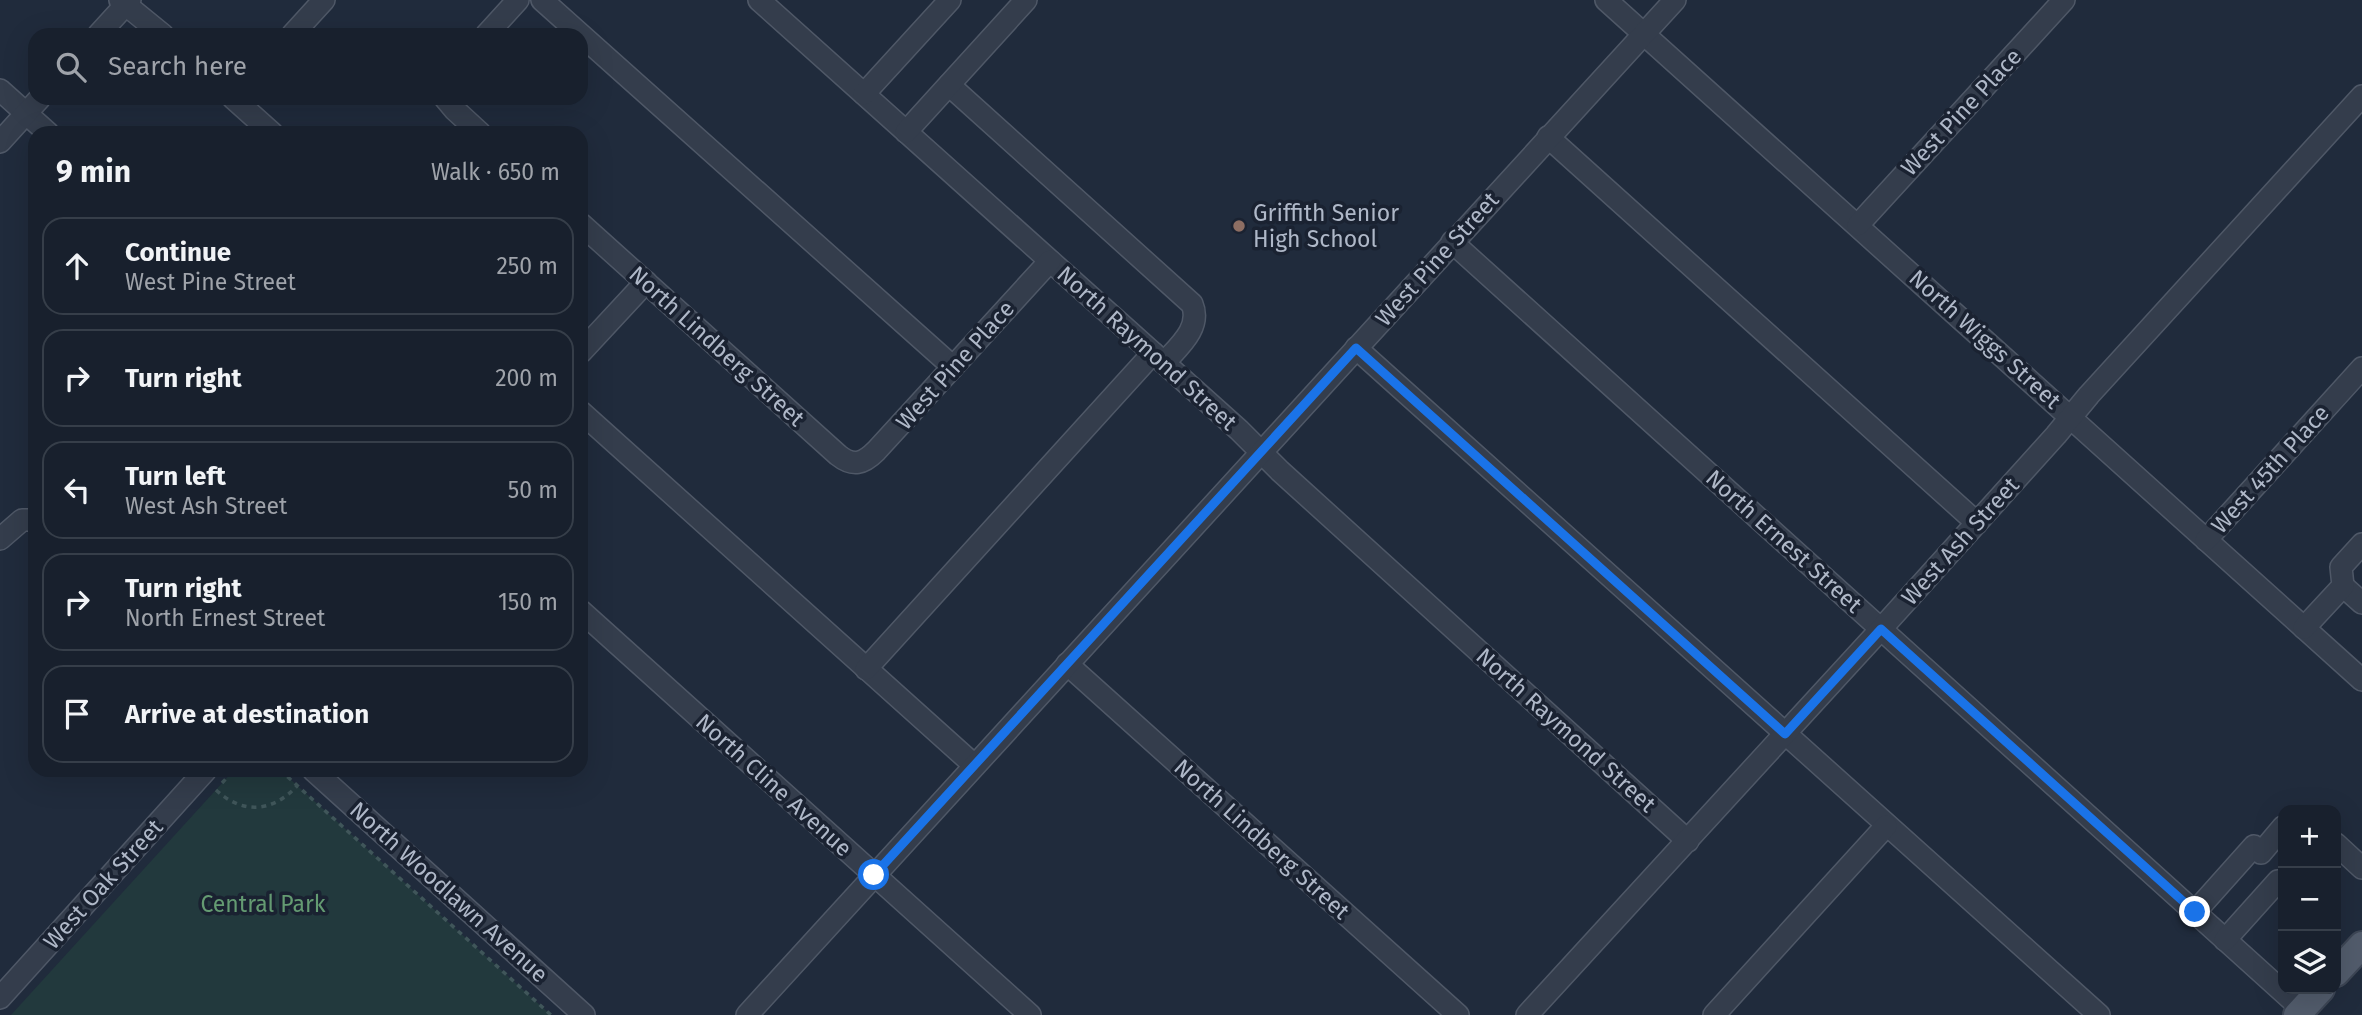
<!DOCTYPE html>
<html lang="en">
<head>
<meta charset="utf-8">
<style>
  :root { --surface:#18202d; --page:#212835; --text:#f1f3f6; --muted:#9fa3aa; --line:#363e49 }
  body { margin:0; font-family:"Fira Sans",sans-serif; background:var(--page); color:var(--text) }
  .controls { position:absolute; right:21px; bottom:21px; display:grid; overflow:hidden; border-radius:14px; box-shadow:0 7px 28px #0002 }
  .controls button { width:63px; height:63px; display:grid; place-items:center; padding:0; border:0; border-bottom:2px solid var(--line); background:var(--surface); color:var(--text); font:35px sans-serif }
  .stop { position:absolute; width:21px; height:21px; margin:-16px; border:5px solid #1a73e8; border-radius:50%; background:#fff }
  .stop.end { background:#1a73e8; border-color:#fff; box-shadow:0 2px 7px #0008 }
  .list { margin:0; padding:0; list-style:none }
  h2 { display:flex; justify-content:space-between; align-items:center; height:91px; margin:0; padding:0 28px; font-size:30px }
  h2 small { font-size:23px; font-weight:400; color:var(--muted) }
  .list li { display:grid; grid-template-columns:46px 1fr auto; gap:21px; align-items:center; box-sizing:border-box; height:98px; margin:0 14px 14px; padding:0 14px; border:2px solid var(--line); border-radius:21px }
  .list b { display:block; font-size:26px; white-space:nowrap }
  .list p { margin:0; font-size:23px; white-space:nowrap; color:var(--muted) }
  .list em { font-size:23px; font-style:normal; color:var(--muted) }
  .icon { flex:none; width:38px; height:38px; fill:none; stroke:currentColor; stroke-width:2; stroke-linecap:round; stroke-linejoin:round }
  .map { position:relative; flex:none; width:2362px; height:1015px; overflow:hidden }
  .search { position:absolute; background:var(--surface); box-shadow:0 7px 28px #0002; left:28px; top:28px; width:560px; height:77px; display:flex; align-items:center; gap:18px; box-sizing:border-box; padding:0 24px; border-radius:21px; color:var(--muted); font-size:26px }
  .panel { position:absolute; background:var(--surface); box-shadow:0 7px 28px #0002; left:28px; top:126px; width:560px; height:651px; border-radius:21px }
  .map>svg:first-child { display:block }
  .green { fill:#22393d }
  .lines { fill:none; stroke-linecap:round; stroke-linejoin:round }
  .minor-casing { stroke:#4f5867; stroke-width:24 }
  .major-casing { stroke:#3d4655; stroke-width:30 }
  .path { stroke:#40565a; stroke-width:3.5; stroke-dasharray:5 5; stroke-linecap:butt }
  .minor { stroke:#343d4c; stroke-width:21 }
  .major { stroke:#525c6c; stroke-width:26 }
  .route { stroke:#1a73e8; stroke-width:9 }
  .education-dot { fill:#8d6e63; stroke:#1a2231; stroke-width:2.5 }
  .labels { text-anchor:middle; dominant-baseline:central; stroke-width:7; stroke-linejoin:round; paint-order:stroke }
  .street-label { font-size:23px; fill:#afb8c8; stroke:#1a2231 }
  .poi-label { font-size:23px; fill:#afb8c8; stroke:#1a2231; text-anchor:start }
  .park-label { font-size:23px; fill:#649b72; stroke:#1a2231 }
</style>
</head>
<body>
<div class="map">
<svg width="2362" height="1015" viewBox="0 0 2362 1015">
  <rect width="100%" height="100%" fill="#202b3c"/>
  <!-- green -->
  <polygon class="green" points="234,770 280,770 551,1015 11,1015"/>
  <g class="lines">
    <defs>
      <g id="minor">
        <polyline points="120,0 163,35"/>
        <polyline points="542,0 953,367"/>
        <polyline points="759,0 1239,430 1280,471 1688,841"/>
        <polyline points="1606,0 2362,680"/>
        <polyline points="98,35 130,0"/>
        <polyline points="292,35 324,0"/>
        <polyline points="486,35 518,0"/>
        <path d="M949,85L1192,304C1202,328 1178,347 1164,363"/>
        <polyline points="0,90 48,133"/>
        <polyline points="864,94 950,0"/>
        <polyline points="233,98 272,133"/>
        <polyline points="445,98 455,110 480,133"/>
        <polyline points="906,132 1026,0"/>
        <polyline points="1548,137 1977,523"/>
        <polyline points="0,142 40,98"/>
        <path d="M581,224L838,455C853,467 863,464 876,451L1050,261"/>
        <polyline points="1858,225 2064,0"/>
        <polyline points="1452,242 2302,1009"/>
        <polyline points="1356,348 2099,1015"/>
        <polyline points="581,352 646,282"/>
        <polyline points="581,412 974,765"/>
        <polyline points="0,539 22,520 35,520"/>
        <polyline points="2206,540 2362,368"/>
        <polyline points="2343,586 2362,603"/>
        <polyline points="581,611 1030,1015"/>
        <polyline points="2304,628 2343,586 2341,567 2362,544"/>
        <polyline points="1067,664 1458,1015"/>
        <polyline points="866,669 1153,353"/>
        <polyline points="313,770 584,1015"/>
        <polyline points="2336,844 2362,868"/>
        <polyline points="2195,912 2254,846 2261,853 2283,827"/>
        <polyline points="2225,940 2278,881"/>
        <polyline points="0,998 206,770"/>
        <polyline points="747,1015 1675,0"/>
        <polyline points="1527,1015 1881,629 2056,435 2089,395 2362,96"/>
        <polyline points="1714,1015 1886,826"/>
      </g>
      <g id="major">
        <polyline points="2336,973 2362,945"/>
        <polyline points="2297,1015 2321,989"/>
      </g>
    </defs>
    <!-- minor casing -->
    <use href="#minor" class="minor-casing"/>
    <!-- major casing -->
    <use href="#major" class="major-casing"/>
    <!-- path -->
    <g class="path">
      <polyline points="280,770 551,1015"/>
      <polyline points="222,783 234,770"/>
      <path d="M216,790C243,815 273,812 297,786"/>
    </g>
    <!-- minor -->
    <use href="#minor" class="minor"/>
    <!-- major -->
    <use href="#major" class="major"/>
  </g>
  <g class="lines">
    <!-- route -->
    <polyline class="route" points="874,875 1356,348 1785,734 1881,629 2195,912"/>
  </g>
  <!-- markers -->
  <circle class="education-dot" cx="1239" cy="226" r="7"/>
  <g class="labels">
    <!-- street labels -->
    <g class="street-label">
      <text transform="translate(1961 112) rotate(-47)">West Pine Place</text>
      <text transform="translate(1437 259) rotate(-48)">West Pine Street</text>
      <text transform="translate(1985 339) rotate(42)">North Wiggs Street</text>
      <text transform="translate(717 346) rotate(42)">North Lindberg Street</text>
      <text transform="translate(1147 348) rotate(42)">North Raymond Street</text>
      <text transform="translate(955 365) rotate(-48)">West Pine Place</text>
      <text transform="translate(2270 469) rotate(-48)">West 45th Place</text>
      <text transform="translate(1784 541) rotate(42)">North Ernest Street</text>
      <text transform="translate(1960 541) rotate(-48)">West Ash Street</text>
      <text transform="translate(1566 730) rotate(42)">North Raymond Street</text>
      <text transform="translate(774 785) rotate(42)">North Cline Avenue</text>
      <text transform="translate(1262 839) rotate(42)">North Lindberg Street</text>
      <text transform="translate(103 884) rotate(-48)">West Oak Street</text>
      <text transform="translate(449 892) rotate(42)">North Woodlawn Avenue</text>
    </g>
    <!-- poi labels -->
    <g class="poi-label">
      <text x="1253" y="213">Griffith Senior<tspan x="1253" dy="26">High School</tspan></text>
    </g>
    <!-- park labels -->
    <g class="park-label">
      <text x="263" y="904">Central Park</text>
    </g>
  </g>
</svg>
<div class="controls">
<button>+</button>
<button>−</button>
<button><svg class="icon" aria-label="layers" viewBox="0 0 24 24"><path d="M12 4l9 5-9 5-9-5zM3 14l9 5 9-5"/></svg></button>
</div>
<div class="stop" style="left:874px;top:875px"></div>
<div class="stop end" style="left:2195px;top:912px"></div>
<div class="search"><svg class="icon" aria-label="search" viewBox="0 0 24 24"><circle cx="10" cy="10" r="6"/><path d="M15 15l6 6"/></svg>Search here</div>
<section class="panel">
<h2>9 min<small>Walk · 650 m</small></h2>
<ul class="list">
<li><svg class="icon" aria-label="ahead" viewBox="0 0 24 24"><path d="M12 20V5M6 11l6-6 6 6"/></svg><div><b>Continue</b><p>West Pine Street</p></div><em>250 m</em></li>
<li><svg class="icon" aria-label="right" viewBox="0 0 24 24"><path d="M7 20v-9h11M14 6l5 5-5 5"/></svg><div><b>Turn right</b></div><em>200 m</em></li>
<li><svg class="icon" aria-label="left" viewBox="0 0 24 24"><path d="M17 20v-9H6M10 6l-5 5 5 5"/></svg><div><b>Turn left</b><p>West Ash Street</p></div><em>50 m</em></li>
<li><svg class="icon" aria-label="right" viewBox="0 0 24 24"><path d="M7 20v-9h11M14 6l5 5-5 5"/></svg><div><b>Turn right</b><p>North Ernest Street</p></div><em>150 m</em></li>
<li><svg class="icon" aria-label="arrive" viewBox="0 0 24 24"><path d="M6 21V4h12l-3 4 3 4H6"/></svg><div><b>Arrive at destination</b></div></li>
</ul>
</section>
</div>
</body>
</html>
